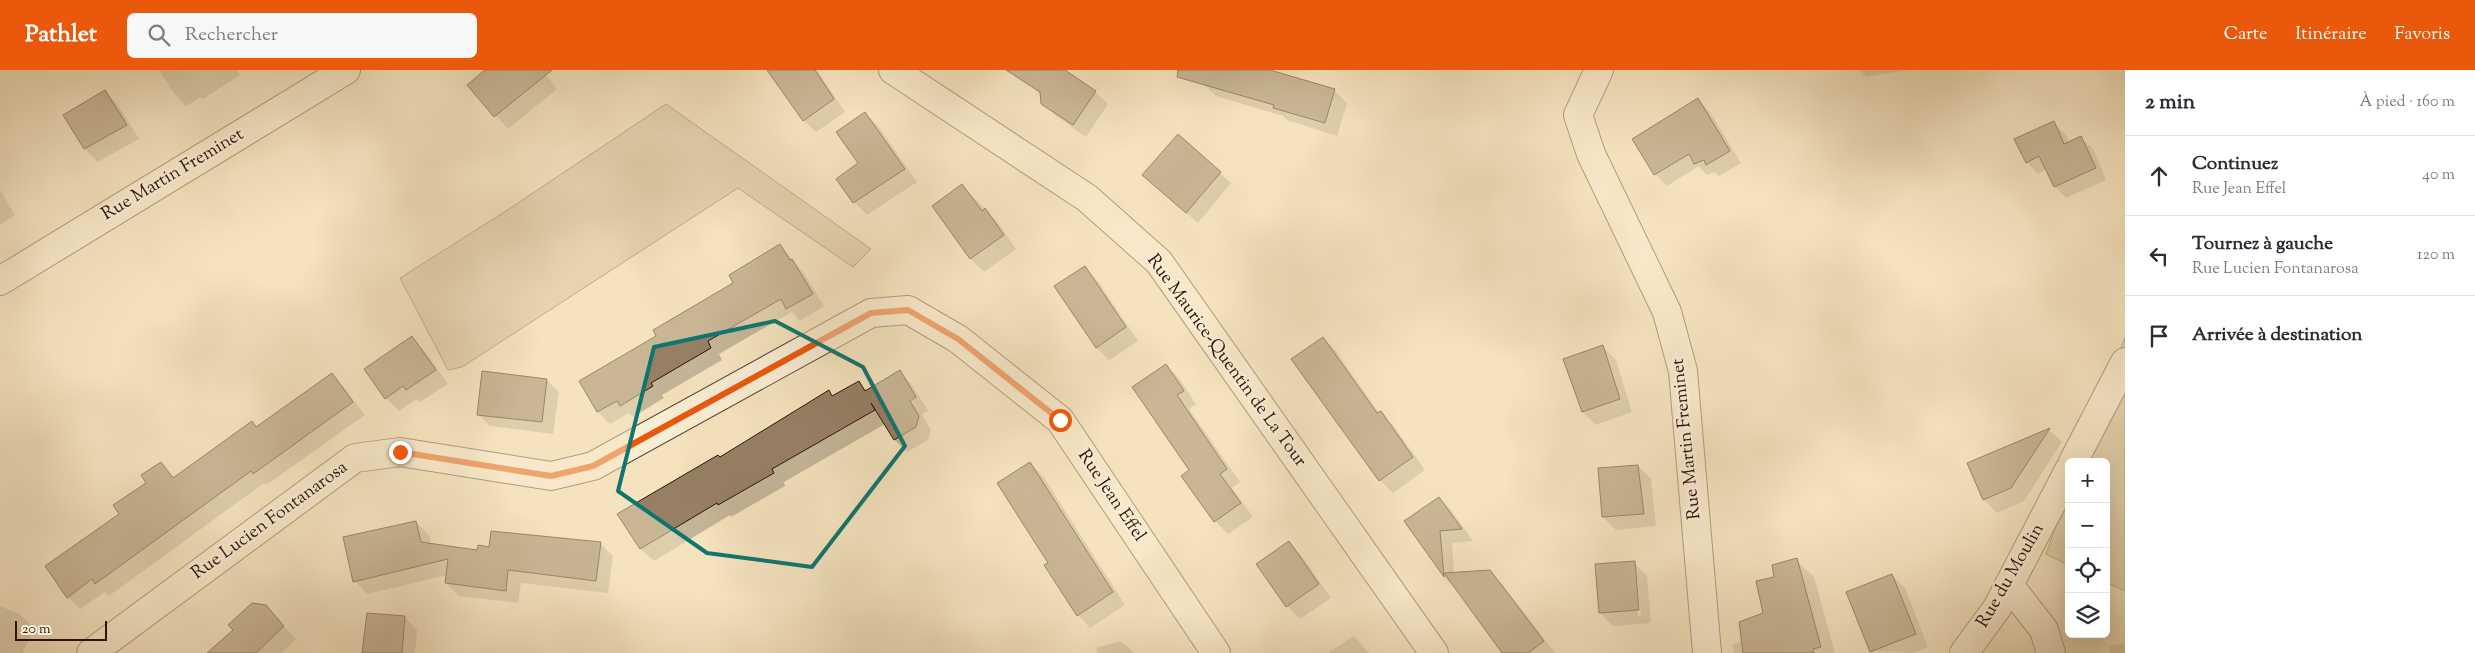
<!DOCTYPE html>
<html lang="fr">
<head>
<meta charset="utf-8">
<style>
  :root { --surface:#fff; --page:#f7f7f7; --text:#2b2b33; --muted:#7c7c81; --line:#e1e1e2; --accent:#ea580c }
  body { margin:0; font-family:"Sorts Mill Goudy",serif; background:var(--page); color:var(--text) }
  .controls { position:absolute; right:15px; bottom:15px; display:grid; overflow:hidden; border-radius:8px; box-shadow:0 5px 20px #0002 }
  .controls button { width:45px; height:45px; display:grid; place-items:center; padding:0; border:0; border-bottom:1px solid var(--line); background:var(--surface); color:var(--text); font:25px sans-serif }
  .scale { position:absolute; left:15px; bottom:12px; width:92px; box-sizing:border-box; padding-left:5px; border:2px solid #301304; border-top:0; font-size:14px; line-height:18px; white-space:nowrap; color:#301304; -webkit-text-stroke:4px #f8edd5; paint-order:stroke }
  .stop { position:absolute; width:15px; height:15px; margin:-11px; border:4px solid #ea580c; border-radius:50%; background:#fff }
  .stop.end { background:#ea580c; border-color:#fff; box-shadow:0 1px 5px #0008 }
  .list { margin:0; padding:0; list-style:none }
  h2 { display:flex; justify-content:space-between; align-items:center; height:65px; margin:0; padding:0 20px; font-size:21px }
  h2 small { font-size:16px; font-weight:400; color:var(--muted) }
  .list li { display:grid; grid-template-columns:32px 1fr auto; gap:15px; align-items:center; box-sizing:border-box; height:80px; padding:0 20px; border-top:1px solid var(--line) }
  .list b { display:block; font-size:19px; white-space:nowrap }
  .list p { margin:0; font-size:16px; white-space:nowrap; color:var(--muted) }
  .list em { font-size:16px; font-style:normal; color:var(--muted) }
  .icon { flex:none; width:28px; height:28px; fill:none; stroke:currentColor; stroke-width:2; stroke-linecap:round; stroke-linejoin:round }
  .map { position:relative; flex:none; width:2125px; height:583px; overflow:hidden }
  header { display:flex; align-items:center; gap:30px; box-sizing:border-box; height:70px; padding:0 25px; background:var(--accent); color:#fff }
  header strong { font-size:24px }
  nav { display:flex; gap:28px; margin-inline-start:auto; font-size:18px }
  .search { width:350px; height:45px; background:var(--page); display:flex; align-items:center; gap:12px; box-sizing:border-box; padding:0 18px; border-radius:8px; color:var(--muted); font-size:19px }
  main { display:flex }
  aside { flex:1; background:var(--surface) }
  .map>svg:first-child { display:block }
  .green { fill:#d3c09e; stroke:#826a51 }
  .shadow { fill:#0003; fill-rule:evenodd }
  .building { fill:#967f65; stroke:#301304 }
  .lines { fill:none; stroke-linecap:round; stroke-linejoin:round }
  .minor-casing { stroke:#614732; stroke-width:30 }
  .minor { stroke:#f8edd5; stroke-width:28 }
  .route { stroke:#ea580c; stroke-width:6 }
  .marked { fill:none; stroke:#0f766e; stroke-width:4; stroke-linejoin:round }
  .labels { text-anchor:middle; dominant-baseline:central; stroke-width:5; stroke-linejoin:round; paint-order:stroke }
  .street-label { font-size:18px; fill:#301304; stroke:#f8edd5 }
</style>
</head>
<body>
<header>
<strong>Pathlet</strong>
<div class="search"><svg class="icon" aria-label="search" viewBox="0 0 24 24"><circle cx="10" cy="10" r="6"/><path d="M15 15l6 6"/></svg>Rechercher</div>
<nav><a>Carte</a><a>Itinéraire</a><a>Favoris</a></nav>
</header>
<main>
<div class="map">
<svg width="2125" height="583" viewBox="0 0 2125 583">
  <rect width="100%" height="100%" fill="#f4e3be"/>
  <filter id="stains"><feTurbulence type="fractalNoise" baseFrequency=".004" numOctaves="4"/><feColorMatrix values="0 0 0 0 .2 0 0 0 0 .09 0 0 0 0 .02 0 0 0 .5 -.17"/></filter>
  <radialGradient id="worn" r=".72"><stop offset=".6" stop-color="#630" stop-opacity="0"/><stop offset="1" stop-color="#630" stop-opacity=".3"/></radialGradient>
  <!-- green -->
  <g class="green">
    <polygon points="666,34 871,179 853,197 738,118 462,297 448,300 400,208 506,141"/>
    <polygon points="2125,267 2125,521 2106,512 2106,392 2079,392"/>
    <polygon points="2069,420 2069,495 2046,484"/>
  </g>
  <!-- shadow -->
  <g class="shadow">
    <polygon points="159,0 237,0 240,5 203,29 201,27 186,36 174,23"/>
    <polygon points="487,0 542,0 557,19 508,59 469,15"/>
    <polygon points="777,0 817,0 845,42 816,62 804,51 771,4"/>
    <polygon points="1033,0 1063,0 1095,22 1108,34 1086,67 1056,46 1042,33 1042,26 1026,11"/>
    <polygon points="1206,0 1268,0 1334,20 1347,33 1337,66 1287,50 1283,46 1216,26 1203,13"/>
    <polygon points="1860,0 1909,0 1866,7"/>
    <polygon points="105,22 118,35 139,69 98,92 85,79 65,46"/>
    <polygon points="1698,30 1710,42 1741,93 1719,106 1715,102 1707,105 1699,96 1667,116 1655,104"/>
    <polygon points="865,43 878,56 917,112 867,145 854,132"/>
    <polygon points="2054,53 2065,64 2069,73 2081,68 2093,79 2106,110 2066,128 2055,116 2047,99 2038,104 2027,92"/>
    <polygon points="1178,66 1231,113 1198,153 1155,116"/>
    <polygon points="962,115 998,153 1016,179 984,202 971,189 934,136"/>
    <polygon points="0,120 15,145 0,155"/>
    <polygon points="780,176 804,203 824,236 800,251 792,242 719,284 722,290 662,325 664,328 633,347 629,343 610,354 598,342 658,266 735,213"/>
    <polygon points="1085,198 1098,211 1138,271 1109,290 1096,277"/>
    <polygon points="412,268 425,281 448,314 420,332 417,329 399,341 386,328"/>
    <polygon points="1323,268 1336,281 1379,343 1393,355 1425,400 1393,423 1380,410"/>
    <polygon points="1603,277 1616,290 1632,342 1596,355 1583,342"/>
    <polygon points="1166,295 1179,308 1196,334 1189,339 1240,412 1232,418 1253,447 1228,464 1215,451 1191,401"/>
    <polygon points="900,302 912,315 928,341 922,344 931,360 928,370 907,382 895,370 885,354 784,412 785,416 731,447 730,445 654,491 641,479 619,444 720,389 828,322 833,327 859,313 867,321"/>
    <polygon points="332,305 344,317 365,345 266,415 264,413 109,526 105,522 80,539 68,527 121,444 148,413 160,393 175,408 257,358"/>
    <polygon points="547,310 559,322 553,364 490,356 478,344"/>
    <polygon points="2049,360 2062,372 2024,431 1997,443 1984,430 1969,394"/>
    <polygon points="1030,393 1043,406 1125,535 1090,558 1078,545"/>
    <polygon points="1638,396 1651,409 1656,456 1616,460 1603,447"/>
    <polygon points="1439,428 1452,441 1473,471 1452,473 1454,503 1490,501 1503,515 1555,583 1504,583 1457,520 1444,507 1406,451"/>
    <polygon points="416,452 429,465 431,475 478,482 490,478 600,473 613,486 608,523 521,513 518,533 459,526 446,513 447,505 367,524 355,511"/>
    <polygon points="1289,473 1302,486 1331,528 1300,549 1287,536"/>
    <polygon points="1796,490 1814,507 1835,583 1734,583 1732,575 1743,572 1765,544 1776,508"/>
    <path d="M1634,493L1647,506L1651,553L1613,556L1600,543ZM1635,504H1637L1641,546H1638Z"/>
    <polygon points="1892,505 1905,518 1928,577 1913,583 1872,581"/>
    <polygon points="0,536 21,545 34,558 23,583 0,583"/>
    <polygon points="265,536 296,569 282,583 219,583"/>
    <polygon points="405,547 417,560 415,583 364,583"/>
    <polygon points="1354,566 1369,583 1330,583 1329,582"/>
    <polygon points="1121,571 1134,583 1098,583 1096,578"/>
    <polygon points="2125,573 2125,583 2110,583 2109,576"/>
  </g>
  <!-- building -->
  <g class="building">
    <polygon points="485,0 552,0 494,47 467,15"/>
    <polygon points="767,0 815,0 834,29 803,51"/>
    <polygon points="1006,0 1065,0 1096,21 1073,55 1041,34 1040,22"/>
    <polygon points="1178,0 1270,0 1335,19 1325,53 1273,38 1274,35 1177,7"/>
    <polygon points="105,20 127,55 84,79 63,45"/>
    <polygon points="1698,28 1730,81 1706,95 1704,90 1694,94 1689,84 1654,105 1632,69"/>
    <polygon points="865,42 905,99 853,133 836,109 858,93 836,62"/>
    <polygon points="2054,51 2064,74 2081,66 2096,98 2054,117 2039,86 2026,93 2014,69"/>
    <polygon points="1178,64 1221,102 1186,143 1142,105"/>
    <polygon points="962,114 982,141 985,138 1004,165 970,189 932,136"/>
    <polygon points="780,174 790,190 792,189 813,224 786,239 781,229 708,271 711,278 651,313 653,316 620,336 617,331 597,342 579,311 656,266 653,260 733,213 729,205"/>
    <polygon points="1085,196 1126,257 1096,278 1054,216"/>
    <polygon points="412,266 436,300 406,320 403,316 385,329 364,299"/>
    <polygon points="1323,267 1377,343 1381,341 1413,387 1379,411 1291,289"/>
    <polygon points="1603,275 1620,329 1582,342 1563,289"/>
    <polygon points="1166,294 1184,321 1177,325 1227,399 1220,404 1241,433 1214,452 1181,406 1189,400 1132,317"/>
    <polygon points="900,300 916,327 910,331 919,346 916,357 894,370 871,333 875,340 772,399 774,403 718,435 717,433 640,479 617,444 718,385 720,387 829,320 832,326 859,311 865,321"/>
    <polygon points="482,301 547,309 542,352 477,345"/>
    <polygon points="332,303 353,332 253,404 251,401 95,514 92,509 67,528 45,496 119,444 113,435 146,413 141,405 161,392 173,408 252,351 256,357"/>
    <polygon points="2050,358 2011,418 1983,430 1967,393"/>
    <polygon points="1030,392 1113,522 1077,546 1044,495 1048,493 997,413"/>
    <polygon points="1638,395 1644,444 1602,447 1598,398"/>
    <polygon points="1439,427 1462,459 1440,461 1444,507 1404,451"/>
    <polygon points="416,451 421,472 477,480 478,475 489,477 491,461 601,472 596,511 508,500 506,521 445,513 448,489 353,512 343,467"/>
    <polygon points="1289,471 1319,514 1286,537 1256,494"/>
    <polygon points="1797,488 1821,577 1813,579 1814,583 1743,583 1739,552 1763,543 1756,511 1774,507 1772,495"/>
    <polygon points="1635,491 1639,540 1599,543 1595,494"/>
    <polygon points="1490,500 1544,571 1528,583 1502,583 1444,503"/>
    <polygon points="1892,504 1916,564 1870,582 1846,522"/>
    <polygon points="252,533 266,535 284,556 256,583 207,583 233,560 228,555"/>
    <polygon points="367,543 405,546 402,583 362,583"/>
  </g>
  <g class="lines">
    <defs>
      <g id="minor">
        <polyline points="893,0 1087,128 1159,192 1434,583"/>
        <polyline points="1599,0 1578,45 1591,84 1667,242 1683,301 1707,583"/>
        <polyline points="0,211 346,0"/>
        <polyline points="2073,392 2125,292"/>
        <polyline points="2009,515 2044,560 2051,583"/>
        <polyline points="91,583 355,388 400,382 551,406 593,396 871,243 908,240 958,269 1060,350 1216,583"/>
        <polyline points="1964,583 1997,538 2069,400"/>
      </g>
    </defs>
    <!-- minor casing -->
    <use href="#minor" class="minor-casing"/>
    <!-- minor -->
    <use href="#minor" class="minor"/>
  </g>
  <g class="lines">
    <!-- route -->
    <polyline class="route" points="400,382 551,406 593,396 871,243 908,240 958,269 1060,350"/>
  </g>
  <!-- marked area -->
  <path d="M0 0H2125V583H0ZM775,251L863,297L905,376L812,497L707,483L618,421L654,277Z" fill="#f4e3be" fill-opacity=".55" fill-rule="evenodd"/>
  <path class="marked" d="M775,251L863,297L905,376L812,497L707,483L618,421L654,277Z"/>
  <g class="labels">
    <!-- street labels -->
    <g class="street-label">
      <text transform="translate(173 105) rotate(-31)">Rue Martin Freminet</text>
      <text transform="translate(1226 291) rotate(54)">Rue Maurice-Quentin de La Tour</text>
      <text transform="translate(1687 369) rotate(-96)">Rue Martin Freminet</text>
      <text transform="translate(1111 426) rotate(56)">Rue Jean Effel</text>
      <text transform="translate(270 451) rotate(-36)">Rue Lucien Fontanarosa</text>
      <text transform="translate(2011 506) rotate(-60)">Rue du Moulin</text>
    </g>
  </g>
  <rect width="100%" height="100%" filter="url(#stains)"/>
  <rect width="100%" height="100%" fill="url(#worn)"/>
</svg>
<div class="controls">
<button>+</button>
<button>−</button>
<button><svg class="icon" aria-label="locate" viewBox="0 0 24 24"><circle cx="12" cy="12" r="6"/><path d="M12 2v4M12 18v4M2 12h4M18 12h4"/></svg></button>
<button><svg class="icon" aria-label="layers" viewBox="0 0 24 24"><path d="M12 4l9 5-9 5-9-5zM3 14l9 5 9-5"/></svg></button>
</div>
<div class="scale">20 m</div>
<div class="stop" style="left:1060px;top:350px"></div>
<div class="stop end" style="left:400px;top:382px"></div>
</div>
<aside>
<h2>2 min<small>À pied · 160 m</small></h2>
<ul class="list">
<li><svg class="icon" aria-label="ahead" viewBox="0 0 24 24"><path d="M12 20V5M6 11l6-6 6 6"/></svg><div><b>Continuez</b><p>Rue Jean Effel</p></div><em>40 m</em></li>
<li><svg class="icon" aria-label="left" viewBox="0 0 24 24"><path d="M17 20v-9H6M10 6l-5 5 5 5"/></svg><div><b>Tournez à gauche</b><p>Rue Lucien Fontanarosa</p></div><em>120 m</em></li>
<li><svg class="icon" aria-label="arrive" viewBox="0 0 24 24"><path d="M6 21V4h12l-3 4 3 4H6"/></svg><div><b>Arrivée à destination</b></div></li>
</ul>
</aside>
</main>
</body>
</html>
